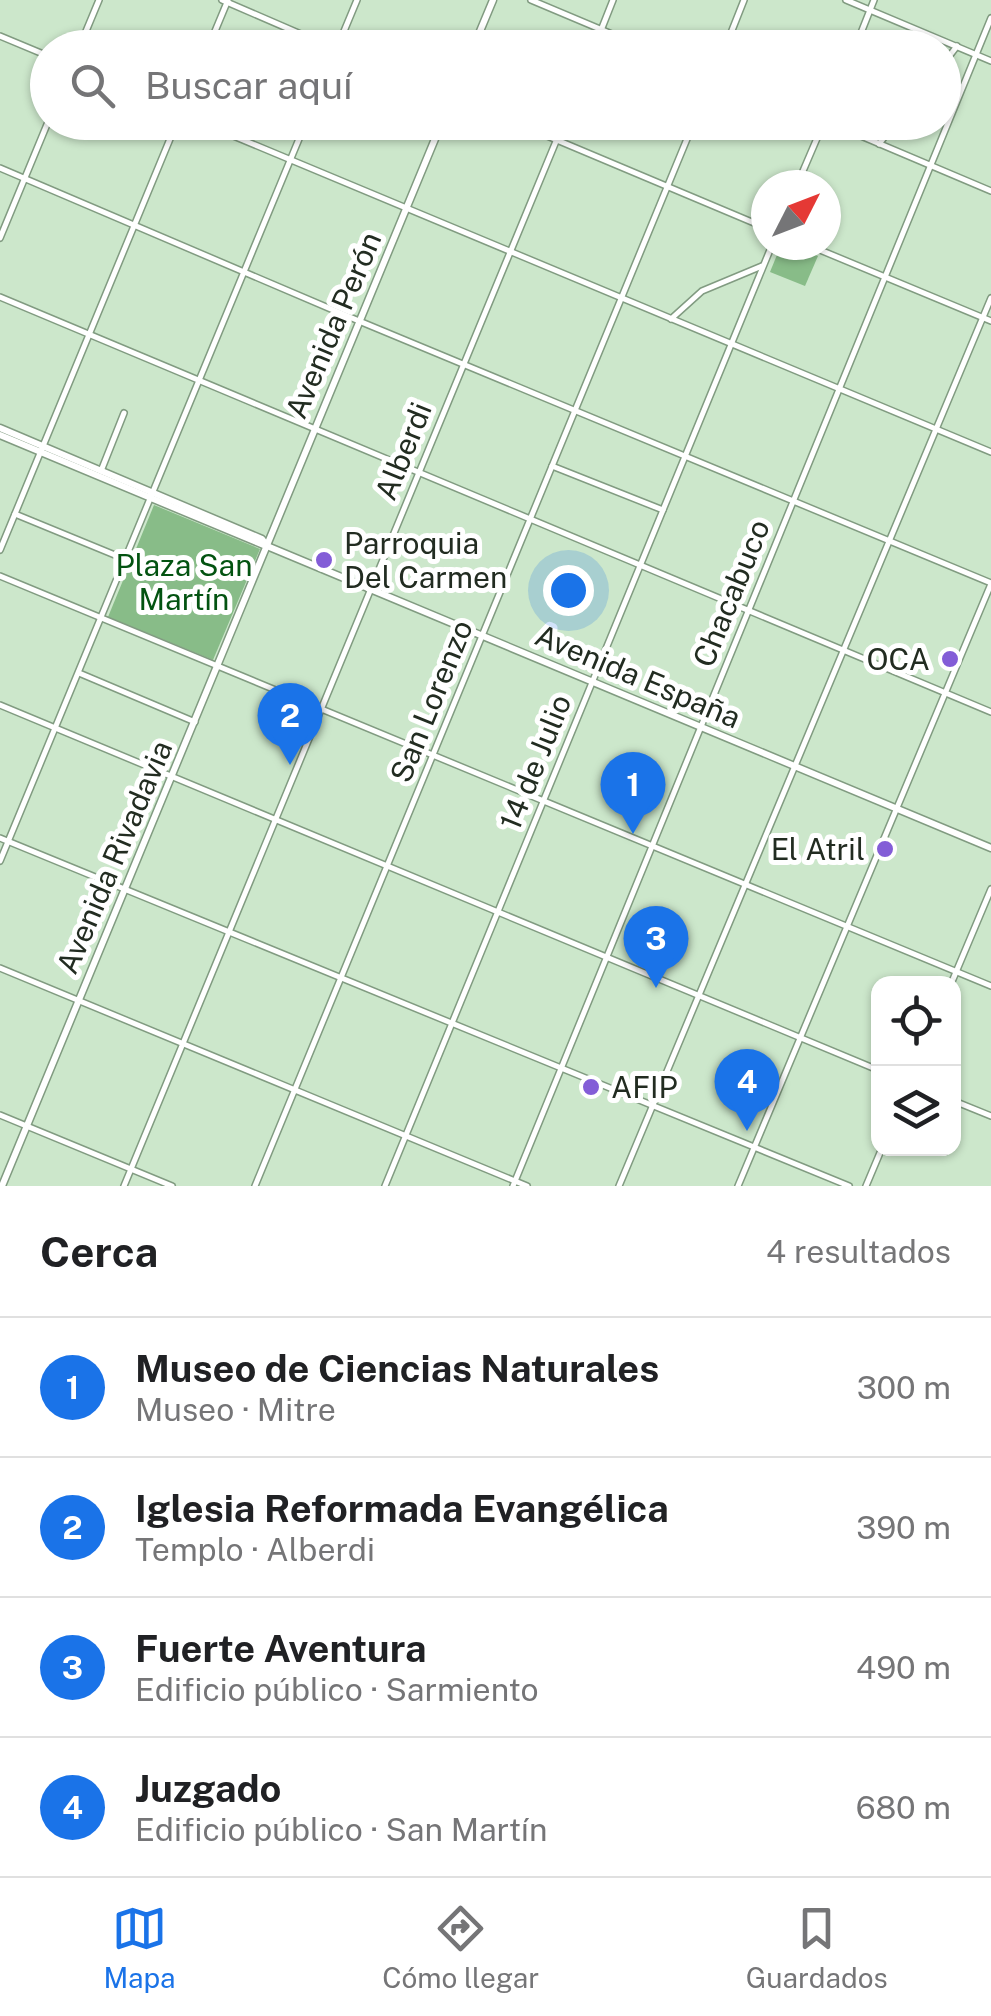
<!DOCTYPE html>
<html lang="es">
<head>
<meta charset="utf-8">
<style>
  :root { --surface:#fff; --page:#f2f2f2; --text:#202124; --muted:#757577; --line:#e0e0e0; --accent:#1a73e8 }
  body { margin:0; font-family:"Public Sans",sans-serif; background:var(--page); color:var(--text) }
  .controls { position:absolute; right:30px; bottom:30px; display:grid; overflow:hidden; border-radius:20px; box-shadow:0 2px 8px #0004 }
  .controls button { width:90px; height:90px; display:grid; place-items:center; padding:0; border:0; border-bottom:2px solid var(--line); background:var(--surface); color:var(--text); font:50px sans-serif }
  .compass { position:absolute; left:751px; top:170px; width:90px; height:90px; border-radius:50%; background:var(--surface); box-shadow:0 2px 8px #0004; rotate:48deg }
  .you { position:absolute; left:568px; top:590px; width:35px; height:35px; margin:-25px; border:8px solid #fff; border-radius:50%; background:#1a73e8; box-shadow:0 0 0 15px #1a73e833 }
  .badge { display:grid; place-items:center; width:65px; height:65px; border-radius:50%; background:var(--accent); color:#fff; font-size:32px; font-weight:700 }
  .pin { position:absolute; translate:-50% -82px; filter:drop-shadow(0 2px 5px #0008) }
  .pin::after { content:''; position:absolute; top:52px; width:35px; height:30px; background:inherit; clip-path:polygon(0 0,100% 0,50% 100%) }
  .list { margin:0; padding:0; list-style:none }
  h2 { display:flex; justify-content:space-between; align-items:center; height:130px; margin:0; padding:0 40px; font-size:42px }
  h2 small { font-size:32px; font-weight:400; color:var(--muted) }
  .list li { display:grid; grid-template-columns:65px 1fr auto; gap:30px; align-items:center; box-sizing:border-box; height:140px; padding:0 40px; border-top:2px solid var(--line) }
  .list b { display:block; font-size:38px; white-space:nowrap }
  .list p { margin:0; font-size:32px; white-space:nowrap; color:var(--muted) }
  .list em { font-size:32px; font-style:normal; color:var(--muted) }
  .icon { flex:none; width:55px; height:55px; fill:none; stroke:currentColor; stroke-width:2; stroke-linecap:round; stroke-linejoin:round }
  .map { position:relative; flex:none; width:991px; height:1186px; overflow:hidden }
  .search { position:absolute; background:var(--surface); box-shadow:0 2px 8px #0004; left:30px; right:30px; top:30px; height:110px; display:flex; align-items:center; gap:25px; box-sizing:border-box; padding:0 35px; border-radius:55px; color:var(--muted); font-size:38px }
  .sheet { height:690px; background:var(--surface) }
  nav { display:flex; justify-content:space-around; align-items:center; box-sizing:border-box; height:140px; border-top:2px solid var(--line); background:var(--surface); font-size:28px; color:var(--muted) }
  nav a { display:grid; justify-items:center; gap:5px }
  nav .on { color:var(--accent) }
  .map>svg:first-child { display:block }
  .green { fill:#88bc88 }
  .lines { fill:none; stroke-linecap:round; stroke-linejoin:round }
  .minor-casing { stroke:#819b81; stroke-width:8 }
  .tertiary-casing { stroke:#819b81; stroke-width:9 }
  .secondary-casing { stroke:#819b81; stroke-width:9 }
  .minor { stroke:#fff; stroke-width:5 }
  .tertiary { stroke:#fff; stroke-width:6 }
  .secondary { stroke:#fff; stroke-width:6 }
  .poi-dot { fill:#835dd7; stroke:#fff; stroke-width:4 }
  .labels { text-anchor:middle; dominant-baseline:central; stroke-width:10; stroke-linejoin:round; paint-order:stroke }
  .street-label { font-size:30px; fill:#222c21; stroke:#fff }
  .poi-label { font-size:30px; fill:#222c21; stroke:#fff; text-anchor:start }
  .park-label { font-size:30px; fill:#035311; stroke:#fff }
</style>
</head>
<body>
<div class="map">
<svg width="991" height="1186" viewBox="0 0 991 1186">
  <rect width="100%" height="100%" fill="#cce7cb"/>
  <!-- green -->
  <g class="green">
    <polygon points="781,245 791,245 818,256 805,286 770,272"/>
    <polygon points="154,505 260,549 213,660 108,617"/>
  </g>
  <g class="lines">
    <defs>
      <g id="minor">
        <polyline points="222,0 333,48"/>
        <polyline points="531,0 645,48"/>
        <polyline points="846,0 991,61"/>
        <polyline points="0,36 48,56"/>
        <polyline points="79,48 99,0"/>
        <polyline points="208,48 228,0"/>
        <polyline points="337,48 357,0"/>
        <polyline points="594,48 613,0"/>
        <polyline points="725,48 744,0"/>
        <polyline points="855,48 874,0"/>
        <polyline points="944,63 957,46"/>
        <polyline points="200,122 991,452"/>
        <polyline points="514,122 766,228"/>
        <polyline points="828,122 991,191"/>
        <polyline points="879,144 896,122"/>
        <polyline points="0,168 359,321 991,583"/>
        <polyline points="797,185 824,122"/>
        <polyline points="0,238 48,122"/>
        <polyline points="808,245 991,321"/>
        <polyline points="0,297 991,712"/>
        <polyline points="671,319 702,291 762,266"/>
        <polyline points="552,466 663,510"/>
        <polyline points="101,471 124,413"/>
        <polyline points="15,514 127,560"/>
        <polyline points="0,550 177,122"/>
        <polyline points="0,576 991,986"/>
        <polyline points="79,673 195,722"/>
        <polyline points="0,705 878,1070"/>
        <polyline points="0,838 849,1186"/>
        <polyline points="0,861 306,122"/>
        <polyline points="0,968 527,1186"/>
        <polyline points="951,984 991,889"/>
        <polyline points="954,1101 991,1116"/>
        <polyline points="0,1115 172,1186"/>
        <polyline points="124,1186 564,122"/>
        <polyline points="255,1186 694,122"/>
        <polyline points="385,1186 772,245"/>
        <polyline points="513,1186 991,18"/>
        <polyline points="619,1186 991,298"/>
        <polyline points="738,1186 991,584"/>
        <polyline points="866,1186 882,1148"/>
      </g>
      <g id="tertiary">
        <polyline points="0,428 262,539 267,546"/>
        <polyline points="0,435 266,546"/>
      </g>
      <g id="secondary">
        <polyline points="473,48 493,0"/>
        <polyline points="267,546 991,848"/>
        <polyline points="2,1186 442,122"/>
      </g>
    </defs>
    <!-- minor casing -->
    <use href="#minor" class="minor-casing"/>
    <!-- tertiary casing -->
    <use href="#tertiary" class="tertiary-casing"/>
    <!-- secondary casing -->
    <use href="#secondary" class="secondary-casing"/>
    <!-- minor -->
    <use href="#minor" class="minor"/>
    <!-- tertiary -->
    <use href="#tertiary" class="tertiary"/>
    <!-- secondary -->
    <use href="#secondary" class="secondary"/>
  </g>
  <!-- markers -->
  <g class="poi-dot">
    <circle cx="324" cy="560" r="10"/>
    <circle cx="950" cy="659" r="10"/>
    <circle cx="885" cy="849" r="10"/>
    <circle cx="591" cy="1087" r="10"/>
  </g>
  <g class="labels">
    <!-- street labels -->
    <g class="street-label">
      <text transform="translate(333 325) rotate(-67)">Avenida Perón</text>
      <text transform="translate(403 451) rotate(-68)">Alberdi</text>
      <text transform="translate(731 593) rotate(-68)">Chacabuco</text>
      <text transform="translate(638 676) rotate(23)">Avenida España</text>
      <text transform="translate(431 701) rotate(-68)">San Lorenzo</text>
      <text transform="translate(535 762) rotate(-68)">14 de Julio</text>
      <text transform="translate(114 857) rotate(-67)">Avenida Rivadavia</text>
    </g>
    <!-- poi labels -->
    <g class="poi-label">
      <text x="344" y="543">Parroquia<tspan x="344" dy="34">Del Carmen</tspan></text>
      <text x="930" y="659" text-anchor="end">OCA</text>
      <text x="865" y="849" text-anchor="end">El Atril</text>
      <text x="611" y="1087">AFIP</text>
    </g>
    <!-- park labels -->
    <g class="park-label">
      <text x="184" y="565">Plaza San<tspan x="184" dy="34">Martín</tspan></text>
    </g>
  </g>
</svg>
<div class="controls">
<button><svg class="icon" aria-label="locate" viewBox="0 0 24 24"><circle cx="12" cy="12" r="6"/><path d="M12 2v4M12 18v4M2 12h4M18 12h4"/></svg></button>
<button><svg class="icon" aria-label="layers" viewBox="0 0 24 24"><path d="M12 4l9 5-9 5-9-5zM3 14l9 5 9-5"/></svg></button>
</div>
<svg class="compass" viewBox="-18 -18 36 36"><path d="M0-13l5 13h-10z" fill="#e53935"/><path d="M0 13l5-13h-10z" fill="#757577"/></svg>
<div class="you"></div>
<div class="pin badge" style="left:633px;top:834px">1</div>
<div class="pin badge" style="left:290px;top:765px">2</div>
<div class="pin badge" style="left:656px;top:988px">3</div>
<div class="pin badge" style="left:747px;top:1131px">4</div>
<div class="search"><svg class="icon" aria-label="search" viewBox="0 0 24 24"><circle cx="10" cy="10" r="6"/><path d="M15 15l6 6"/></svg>Buscar aquí</div>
</div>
<section class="sheet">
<h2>Cerca<small>4 resultados</small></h2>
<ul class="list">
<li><span class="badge">1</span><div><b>Museo de Ciencias Naturales</b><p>Museo · Mitre</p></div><em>300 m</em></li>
<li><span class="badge">2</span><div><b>Iglesia Reformada Evangélica</b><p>Templo · Alberdi</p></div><em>390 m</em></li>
<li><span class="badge">3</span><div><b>Fuerte Aventura</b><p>Edificio público · Sarmiento</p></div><em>490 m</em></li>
<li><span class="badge">4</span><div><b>Juzgado</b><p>Edificio público · San Martín</p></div><em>680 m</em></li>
</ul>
</section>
<nav>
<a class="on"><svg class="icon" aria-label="map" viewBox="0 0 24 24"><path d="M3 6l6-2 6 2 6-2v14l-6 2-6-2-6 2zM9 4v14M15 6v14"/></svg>Mapa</a>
<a><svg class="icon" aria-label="directions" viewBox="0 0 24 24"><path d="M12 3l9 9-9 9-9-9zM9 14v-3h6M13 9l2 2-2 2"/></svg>Cómo llegar</a>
<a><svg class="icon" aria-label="saved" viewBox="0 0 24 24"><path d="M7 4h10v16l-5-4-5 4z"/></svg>Guardados</a>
</nav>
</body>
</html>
